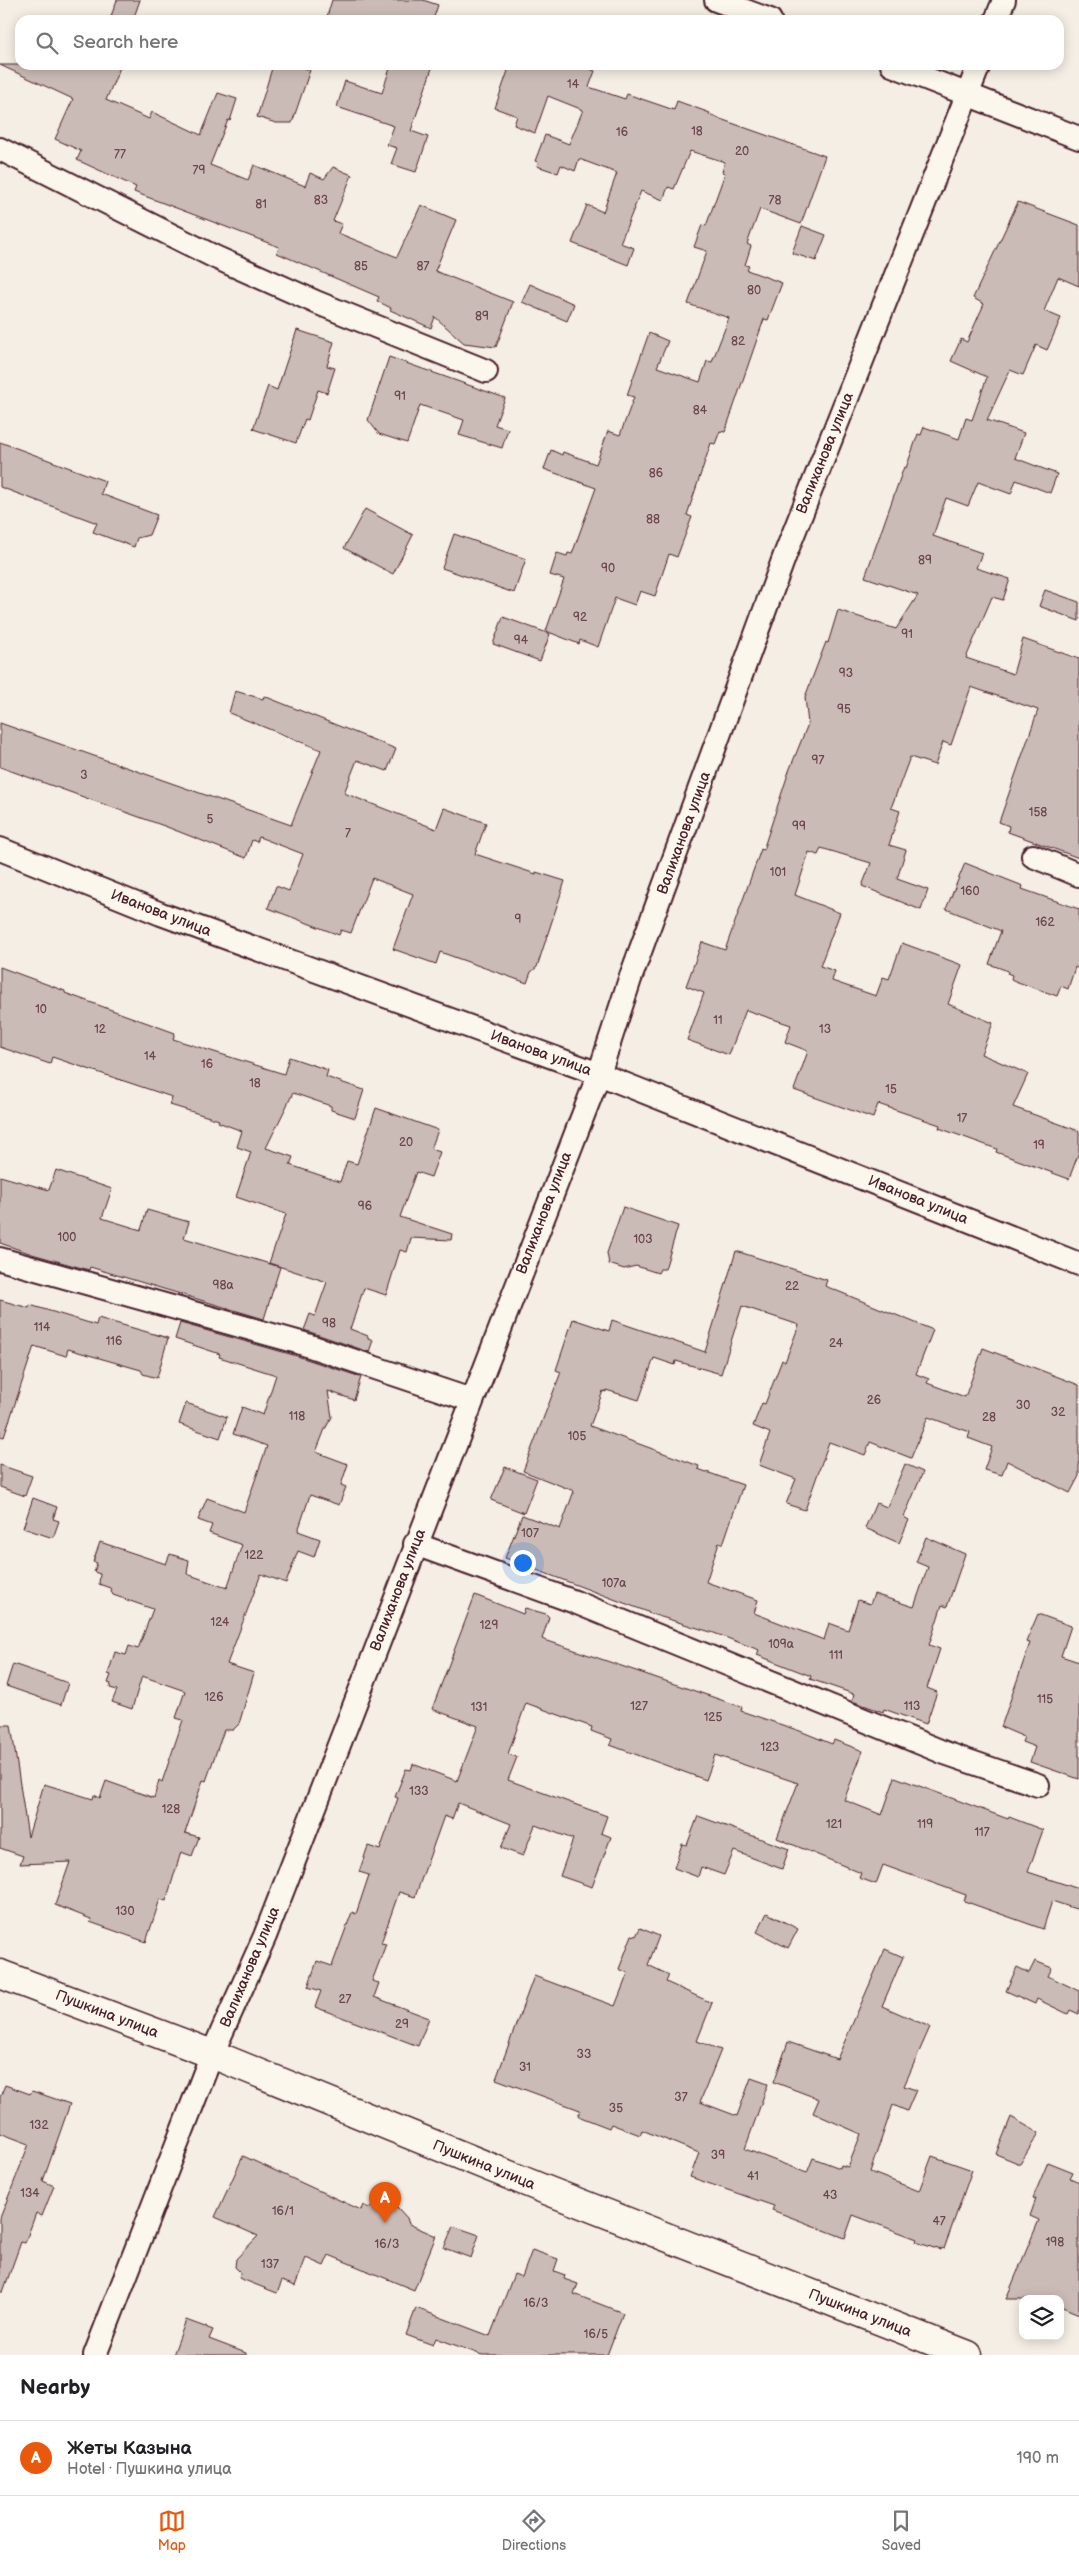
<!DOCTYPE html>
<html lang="en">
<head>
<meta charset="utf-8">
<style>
  :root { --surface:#fff; --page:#f2f2f2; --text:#202124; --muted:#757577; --line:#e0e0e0; --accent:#ea580c }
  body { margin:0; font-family:"Balsamiq Sans",sans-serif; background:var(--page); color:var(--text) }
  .controls { position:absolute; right:15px; bottom:15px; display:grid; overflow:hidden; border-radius:10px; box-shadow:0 2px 12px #0003 }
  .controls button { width:45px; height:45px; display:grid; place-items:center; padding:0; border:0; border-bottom:1px solid var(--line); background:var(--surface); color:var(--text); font:25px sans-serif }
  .you { position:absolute; left:522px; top:1562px; width:18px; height:18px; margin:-12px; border:4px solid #fff; border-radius:50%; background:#1a73e8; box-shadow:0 0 0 8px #1a73e833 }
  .badge { display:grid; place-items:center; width:32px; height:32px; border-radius:50%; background:var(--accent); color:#fff; font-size:16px; font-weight:700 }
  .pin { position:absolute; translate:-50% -41px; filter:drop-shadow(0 1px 2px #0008) }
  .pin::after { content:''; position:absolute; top:26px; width:18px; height:15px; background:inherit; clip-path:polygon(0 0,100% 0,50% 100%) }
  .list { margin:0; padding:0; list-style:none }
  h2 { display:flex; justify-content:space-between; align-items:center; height:65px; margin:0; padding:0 20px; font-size:21px }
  h2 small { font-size:16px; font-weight:400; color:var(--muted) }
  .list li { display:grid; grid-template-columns:32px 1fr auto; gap:15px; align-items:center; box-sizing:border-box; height:75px; padding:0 20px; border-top:1px solid var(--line) }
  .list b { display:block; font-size:19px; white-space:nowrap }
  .list p { margin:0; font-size:16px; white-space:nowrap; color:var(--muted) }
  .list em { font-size:16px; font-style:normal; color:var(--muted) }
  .icon { flex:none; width:28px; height:28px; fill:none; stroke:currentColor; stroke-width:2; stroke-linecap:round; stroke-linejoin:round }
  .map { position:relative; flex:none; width:1079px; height:2355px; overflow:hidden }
  .search { position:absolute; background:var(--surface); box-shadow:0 2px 12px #0003; left:15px; right:15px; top:15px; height:55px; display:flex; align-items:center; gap:12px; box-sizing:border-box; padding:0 18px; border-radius:15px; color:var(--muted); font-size:19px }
  .sheet { height:140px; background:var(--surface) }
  nav { display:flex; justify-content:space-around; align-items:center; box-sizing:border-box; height:70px; border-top:1px solid var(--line); background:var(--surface); font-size:14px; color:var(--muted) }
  nav a { display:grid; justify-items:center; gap:2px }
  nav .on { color:var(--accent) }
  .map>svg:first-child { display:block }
  .building { fill:#cabbb6; stroke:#4a1f2b }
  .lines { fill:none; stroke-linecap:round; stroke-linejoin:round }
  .street-casing { stroke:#4a1f2b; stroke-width:26 }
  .secondary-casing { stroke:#4a1f2b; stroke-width:31 }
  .street { stroke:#fbf7ec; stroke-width:22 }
  .secondary { stroke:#fbf7ec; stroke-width:28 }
  .labels { text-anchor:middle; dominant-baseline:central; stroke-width:5; stroke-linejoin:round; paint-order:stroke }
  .number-label { font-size:12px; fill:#6a464e }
  .street-label { font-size:15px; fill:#4a1f2b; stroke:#fbf7ec }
</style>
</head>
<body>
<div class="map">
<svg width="1079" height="2355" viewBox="0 0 1079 2355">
  <rect width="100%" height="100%" fill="#f4eee4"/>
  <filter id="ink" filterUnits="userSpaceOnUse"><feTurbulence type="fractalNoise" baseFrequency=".02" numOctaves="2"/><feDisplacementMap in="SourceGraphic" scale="10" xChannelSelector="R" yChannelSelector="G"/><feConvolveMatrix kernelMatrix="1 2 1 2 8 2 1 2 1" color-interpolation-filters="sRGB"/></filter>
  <g filter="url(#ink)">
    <!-- building -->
    <g class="building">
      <polygon points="117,0 140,0 133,20 121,20 111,16"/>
      <polygon points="332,0 423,0 438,5 433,20 326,20"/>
      <polygon points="0,65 121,65 106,100 149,119 152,112 201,135 218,93 237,99 230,121 228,120 210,165 248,180 254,165 305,186 310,173 324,179 333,167 352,175 333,221 342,224 338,233 397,257 421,205 456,220 435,271 513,302 496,347 464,343 435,317 431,328 390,310 391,308 377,301 379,297 277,253 279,247 134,192 136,187 77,160 81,151 55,139 73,99"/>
      <polygon points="273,65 295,65 310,70 292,123 276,123 257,117"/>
      <polygon points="391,65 433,65 411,131 428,137 416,172 391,164 397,148 387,145 394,126 337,107 345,81 382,93"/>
      <polygon points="510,65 580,65 595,71 589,87 625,99 627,94 674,110 677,101 710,113 709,115 825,156 801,224 760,209 747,244 751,246 745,265 749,266 747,270 782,283 768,320 764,319 725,432 720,431 715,444 711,443 687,515 692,517 677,557 669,554 655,596 640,591 635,605 615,598 598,647 580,640 579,644 546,631 564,579 550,575 557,553 567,556 568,553 572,554 596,488 544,469 551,450 562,455 563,452 596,464 608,431 620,435 634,397 627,395 649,333 668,341 657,367 700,382 707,361 712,362 729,318 688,304 707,251 694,247 702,225 706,226 725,173 722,172 725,162 690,151 674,189 668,187 663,200 641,191 620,243 634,248 628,265 572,243 587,205 603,212 617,173 579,159 575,171 561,165 558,173 537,166 538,162 535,161 545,135 569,144 583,110 548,96 535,133 514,125 517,116 495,108"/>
      <polygon points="1018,202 1079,225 1079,286 1058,277 1044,311 1061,318 1047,350 1036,345 1023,375 1010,370 987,420 1024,433 1015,458 1057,474 1050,493 1016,480 1011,494 978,482 968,506 946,498 933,536 982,553 976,568 1010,579 1003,600 992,597 966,658 1013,674 1023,639 1079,659 1079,858 1008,832 1009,826 999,822 1038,710 971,687 951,745 943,742 935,765 910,757 891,808 900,811 889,845 906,850 897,879 928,890 921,910 862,886 871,863 821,848 818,855 809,852 795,895 840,913 820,966 835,971 832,981 876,996 883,977 889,979 902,943 962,965 948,1004 993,1023 981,1054 1028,1074 1013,1107 1079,1131 1079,1152 1069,1179 996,1152 997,1149 939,1128 940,1125 878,1104 873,1118 794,1090 808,1051 785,1042 791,1025 746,1010 729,1055 687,1040 704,993 686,986 702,942 725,950 761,849 763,850 789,771 808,724 805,697 826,642 828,643 838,610 896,629 918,595 865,577 904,467 906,468 918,434 921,435 924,427 959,439 966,418 972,420 987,377 951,361 961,339 967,342 984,304 973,298"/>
      <polygon points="802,226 826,235 816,261 792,253"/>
      <polygon points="530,284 574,304 567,321 522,302"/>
      <polygon points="297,330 334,342 327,366 335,368 327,393 318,390 308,420 305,419 296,443 253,429 268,386 277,390"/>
      <polygon points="389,357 505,398 495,425 508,429 502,448 459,435 464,420 420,405 407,443 379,434 368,420"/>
      <polygon points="0,442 105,481 101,494 157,515 149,535 137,538 134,547 93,532 97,523 0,487"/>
      <polygon points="365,509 413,535 393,574 344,548"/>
      <polygon points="454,534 526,559 514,593 442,568"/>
      <polygon points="1045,590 1079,602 1079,621 1039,606"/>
      <polygon points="503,617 550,634 540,661 493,644"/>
      <polygon points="235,691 263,699 264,696 396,749 387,771 357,760 344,793 436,829 444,808 486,823 475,854 536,874 536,872 565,881 537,967 531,972 527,983 440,952 436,964 393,949 413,894 372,878 351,933 341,930 339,935 268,908 276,886 289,891 303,854 259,837 257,842 252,840 246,858 167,827 0,767 0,723 291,825 321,750 229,713"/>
      <polygon points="965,863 1023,886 1022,889 1079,909 1079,969 1075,967 1068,989 1061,986 1057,996 1015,981 1011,979 1012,975 1007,973 1008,971 989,964 1001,931 946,909"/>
      <polygon points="0,967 65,991 65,993 175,1033 173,1039 284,1074 289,1057 328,1070 326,1077 364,1090 355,1118 331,1110 331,1106 293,1093 266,1148 293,1157 290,1165 340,1182 347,1161 357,1164 376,1108 438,1130 431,1149 440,1152 431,1177 416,1172 400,1217 452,1234 451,1240 411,1238 407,1252 400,1250 386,1295 364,1288 350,1329 368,1336 368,1338 373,1340 369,1352 304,1330 310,1314 315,1316 327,1282 269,1263 286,1214 236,1197 251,1152 237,1147 242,1131 218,1122 219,1120 170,1105 172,1097 52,1057 50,1064 0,1047"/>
      <polygon points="56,1170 112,1189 102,1218 141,1230 147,1210 189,1222 184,1238 280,1267 264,1319 90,1267 89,1270 32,1254 0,1243 0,1176 49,1190"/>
      <polygon points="623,1207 678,1226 665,1269 660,1269 658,1273 636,1266 624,1269 609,1264 607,1253"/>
      <polygon points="736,1251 827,1280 825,1286 933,1330 916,1374 929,1379 927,1383 965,1397 983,1348 1079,1385 1079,1476 1070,1493 1007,1461 1002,1475 984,1470 992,1447 968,1438 970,1432 928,1417 911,1458 870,1442 865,1455 829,1442 805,1510 786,1504 796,1479 759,1465 770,1433 753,1426 762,1403 765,1404 782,1360 785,1362 799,1325 742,1306 721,1374 676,1361 675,1365 654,1358 639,1400 606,1390 606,1392 603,1391 590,1426 699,1466 698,1469 743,1485 723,1544 719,1542 706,1582 758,1600 754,1613 824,1640 829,1623 848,1630 858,1600 870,1604 874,1594 914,1607 928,1567 916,1562 926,1537 965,1554 947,1607 942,1605 929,1645 940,1649 927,1688 937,1692 926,1724 884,1709 883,1712 852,1701 854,1694 810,1679 811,1676 757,1655 759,1650 714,1633 648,1613 648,1612 505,1558 522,1515 560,1529 574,1491 523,1471 561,1372 556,1370 573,1319 609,1331 612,1320 705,1352"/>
      <polygon points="0,1300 29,1308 30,1305 96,1325 98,1318 168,1338 157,1378 143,1374 141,1370 134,1368 68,1349 66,1356 34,1346 4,1437 0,1436"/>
      <polygon points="180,1323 297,1356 361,1377 354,1400 328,1391 332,1417 325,1429 316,1452 348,1464 341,1485 346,1487 339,1505 310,1495 298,1531 320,1539 314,1557 298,1551 286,1583 261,1574 227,1664 254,1673 239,1724 233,1730 224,1730 206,1781 203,1780 185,1833 199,1837 192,1856 181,1852 166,1901 160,1899 146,1942 90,1922 91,1919 55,1905 70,1862 20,1864 23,1856 0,1848 0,1725 11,1725 28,1837 44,1784 93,1799 94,1795 100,1798 106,1781 154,1798 159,1780 162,1782 183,1720 176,1718 185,1691 142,1676 132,1709 112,1702 117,1690 110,1688 111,1684 108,1683 111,1675 108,1674 115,1652 126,1655 129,1646 138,1649 153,1609 113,1595 110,1588 99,1584 100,1574 94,1572 97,1563 93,1562 100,1542 166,1564 170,1554 189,1560 187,1574 227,1588 242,1545 209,1533 212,1525 198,1520 207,1498 244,1512 267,1446 233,1434 242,1407 263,1415 276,1375 219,1357 220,1354 175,1339"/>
      <polygon points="186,1403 227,1417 220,1438 179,1424"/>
      <polygon points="905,1464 923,1472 904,1517 909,1520 899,1543 865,1528 876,1503 887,1507"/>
      <polygon points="0,1465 32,1476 25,1496 0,1487"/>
      <polygon points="505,1467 537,1479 524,1513 491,1500"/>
      <polygon points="33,1498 57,1507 53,1519 59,1521 53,1538 23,1528"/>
      <polygon points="475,1595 523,1614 525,1608 546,1614 549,1617 542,1639 742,1707 741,1711 800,1731 832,1744 834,1740 863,1751 844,1800 882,1815 895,1777 1008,1819 1009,1817 1043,1830 1028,1872 1079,1889 1079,1910 1052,1901 1043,1929 964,1901 966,1895 883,1865 876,1884 859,1878 861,1873 777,1838 798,1783 715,1755 706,1780 610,1745 612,1739 591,1731 592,1727 526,1703 508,1754 517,1757 508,1780 607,1816 601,1833 611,1837 592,1887 560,1876 573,1839 535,1825 523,1856 501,1848 511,1824 458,1803 452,1819 444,1816 415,1897 399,1892 381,1943 386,1944 372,1981 379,1983 374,1997 429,2018 418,2046 315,2007 321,1991 308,1987 317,1961 332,1966 352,1912 356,1914 369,1875 359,1872 368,1846 380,1850 398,1798 395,1797 406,1769 411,1770 413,1764 457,1781 478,1726 432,1709"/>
      <polygon points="1038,1614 1071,1626 1061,1656 1079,1662 1079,1779 1030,1762 1035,1747 1022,1742 1024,1737 1001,1727 1030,1643 1026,1642"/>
      <polygon points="13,1664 68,1683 61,1705 6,1686"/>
      <polygon points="698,1816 789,1849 782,1869 734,1851 724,1875 701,1867 698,1877 674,1868 682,1844 687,1845"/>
      <polygon points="767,1913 798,1929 788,1948 757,1932"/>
      <polygon points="640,1928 659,1936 648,1965 669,1975 666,1982 712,2003 697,2041 721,2050 700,2102 737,2116 751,2078 768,2084 745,2149 807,2173 813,2158 840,2168 841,2165 848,2167 861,2134 813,2113 819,2099 774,2082 788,2042 837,2059 885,1949 903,1957 882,2006 930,2027 904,2086 916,2090 907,2111 893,2105 870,2172 919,2191 932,2156 972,2170 944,2249 941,2248 940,2250 916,2242 917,2239 853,2215 845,2238 772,2210 774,2206 690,2177 699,2153 642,2130 640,2135 611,2124 609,2128 578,2116 580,2110 496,2079 534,1976 615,2006 628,1973 619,1969 632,1935 636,1936"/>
      <polygon points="1035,1961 1052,1968 1048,1976 1079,1991 1079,2014 1070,2010 1068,2014 1037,1999 1035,2004 1006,1991 1017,1967 1029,1973"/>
      <polygon points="5,2085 30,2094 32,2091 70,2104 43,2181 54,2186 42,2216 36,2213 25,2243 21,2242 3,2292 0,2292 0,2218 29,2144 0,2133 0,2097"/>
      <polygon points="1011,2117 1039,2133 1020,2164 996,2154"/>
      <polygon points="243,2156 361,2210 363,2205 369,2208 381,2203 397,2207 407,2218 409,2224 436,2236 414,2290 329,2255 324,2266 306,2258 295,2286 282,2281 277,2293 239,2278 240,2272 235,2267 236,2259 258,2236 215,2217"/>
      <polygon points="1048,2162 1073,2172 1070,2178 1079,2182 1079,2314 1060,2306 1060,2299 1006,2299 1039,2220 1030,2216 1036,2199 1033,2198"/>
      <polygon points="453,2226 479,2235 471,2258 444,2248"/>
      <polygon points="532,2250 558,2259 554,2271 565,2275 564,2279 578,2284 574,2294 623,2313 607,2355 482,2355 436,2338 433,2345 406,2335 416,2308 490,2336 514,2274 522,2277"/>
      <polygon points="186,2320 213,2330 209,2339 246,2353 246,2355 173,2355"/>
    </g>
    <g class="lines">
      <defs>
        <g id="street">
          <polyline points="716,0 770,20"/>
          <polyline points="996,20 1004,0"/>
          <polyline points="892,65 1079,138"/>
          <polyline points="0,149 215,257 318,303 486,371"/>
          <polyline points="0,849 161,914 599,1074 1079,1264"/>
          <polyline points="1033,856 1079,875"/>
          <polyline points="0,1259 301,1343 471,1400"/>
          <polyline points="415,1544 575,1602 945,1753 1038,1785"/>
          <polyline points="95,2355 212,2054 265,1936 599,1074 630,979 785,555 979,65"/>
        </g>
        <polyline id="secondary" points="0,1974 212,2054 541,2188 968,2355"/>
      </defs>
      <!-- street casing -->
      <use href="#street" class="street-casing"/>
      <!-- secondary casing -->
      <use href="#secondary" class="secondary-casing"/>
      <!-- street -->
      <use href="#street" class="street"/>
      <!-- secondary -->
      <use href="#secondary" class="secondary"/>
    </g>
  </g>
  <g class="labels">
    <!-- number labels -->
    <g class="number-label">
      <text x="573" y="84">14</text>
      <text x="697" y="131">18</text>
      <text x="622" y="132">16</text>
      <text x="742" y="151">20</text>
      <text x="120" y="154">77</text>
      <text x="199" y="170">79</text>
      <text x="321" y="200">83</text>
      <text x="775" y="200">78</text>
      <text x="261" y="204">81</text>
      <text x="361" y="266">85</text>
      <text x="423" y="266">87</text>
      <text x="754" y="290">80</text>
      <text x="482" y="316">89</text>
      <text x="738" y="341">82</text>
      <text x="400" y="396">91</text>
      <text x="700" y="410">84</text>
      <text x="656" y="473">86</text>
      <text x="653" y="519">88</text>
      <text x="925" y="560">89</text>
      <text x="608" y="568">90</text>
      <text x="580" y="617">92</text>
      <text x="907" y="634">91</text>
      <text x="521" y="640">94</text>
      <text x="846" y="673">93</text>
      <text x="844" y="709">95</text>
      <text x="818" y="760">97</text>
      <text x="84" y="775">3</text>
      <text x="1038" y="812">158</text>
      <text x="210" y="819">5</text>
      <text x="799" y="826">99</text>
      <text x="348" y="833">7</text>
      <text x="778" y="872">101</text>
      <text x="970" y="891">160</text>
      <text x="518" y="919">9</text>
      <text x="1045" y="922">162</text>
      <text x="41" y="1009">10</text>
      <text x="718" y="1020">11</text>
      <text x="100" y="1029">12</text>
      <text x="825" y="1029">13</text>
      <text x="150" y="1056">14</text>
      <text x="207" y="1064">16</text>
      <text x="255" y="1083">18</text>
      <text x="891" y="1089">15</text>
      <text x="962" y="1118">17</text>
      <text x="406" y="1142">20</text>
      <text x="1039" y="1145">19</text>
      <text x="365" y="1206">96</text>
      <text x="67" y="1237">100</text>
      <text x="643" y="1239">103</text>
      <text x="223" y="1285">98а</text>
      <text x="792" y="1286">22</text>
      <text x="329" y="1323">98</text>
      <text x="42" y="1327">114</text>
      <text x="114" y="1341">116</text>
      <text x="836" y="1343">24</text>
      <text x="874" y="1400">26</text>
      <text x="1023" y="1405">30</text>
      <text x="1058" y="1412">32</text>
      <text x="297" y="1416">118</text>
      <text x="989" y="1417">28</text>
      <text x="577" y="1436">105</text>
      <text x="530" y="1533">107</text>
      <text x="254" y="1555">122</text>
      <text x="614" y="1583">107а</text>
      <text x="220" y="1622">124</text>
      <text x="489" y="1625">129</text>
      <text x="781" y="1644">109а</text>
      <text x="836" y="1655">111</text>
      <text x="214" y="1697">126</text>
      <text x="1045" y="1699">115</text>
      <text x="639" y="1706">127</text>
      <text x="912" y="1706">113</text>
      <text x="479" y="1707">131</text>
      <text x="713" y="1717">125</text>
      <text x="770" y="1747">123</text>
      <text x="419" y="1791">133</text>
      <text x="171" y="1809">128</text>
      <text x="834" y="1824">121</text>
      <text x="925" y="1824">119</text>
      <text x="982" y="1832">117</text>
      <text x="125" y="1911">130</text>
      <text x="345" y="1999">27</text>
      <text x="402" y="2024">29</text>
      <text x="584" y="2054">33</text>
      <text x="525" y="2067">31</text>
      <text x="681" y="2097">37</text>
      <text x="616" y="2108">35</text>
      <text x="39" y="2125">132</text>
      <text x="718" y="2155">39</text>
      <text x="753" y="2176">41</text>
      <text x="30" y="2193">134</text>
      <text x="830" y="2195">43</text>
      <text x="283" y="2211">16/1</text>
      <text x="939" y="2221">47</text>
      <text x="1055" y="2242">198</text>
      <text x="387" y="2244">16/3</text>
      <text x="270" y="2264">137</text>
      <text x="536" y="2303">16/3</text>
      <text x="596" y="2334">16/5</text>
    </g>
    <!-- street labels -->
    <g class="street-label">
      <text transform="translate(825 453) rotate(-68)">Валиханова улица</text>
      <text transform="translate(684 833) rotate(-70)">Валиханова улица</text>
      <text transform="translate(161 913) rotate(21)">Иванова улица</text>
      <text transform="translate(541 1053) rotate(20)">Иванова улица</text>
      <text transform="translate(918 1200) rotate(22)">Иванова улица</text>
      <text transform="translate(544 1213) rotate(-69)">Валиханова улица</text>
      <text transform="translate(398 1590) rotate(-69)">Валиханова улица</text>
      <text transform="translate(250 1967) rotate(-67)">Валиханова улица</text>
      <text transform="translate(107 2014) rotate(21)">Пушкина улица</text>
      <text transform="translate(484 2165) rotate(22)">Пушкина улица</text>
      <text transform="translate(860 2313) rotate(21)">Пушкина улица</text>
    </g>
  </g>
</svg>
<div class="controls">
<button><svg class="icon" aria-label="layers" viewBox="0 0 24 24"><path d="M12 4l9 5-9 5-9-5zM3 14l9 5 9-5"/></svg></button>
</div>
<div class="you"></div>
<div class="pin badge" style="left:385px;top:2223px">A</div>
<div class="search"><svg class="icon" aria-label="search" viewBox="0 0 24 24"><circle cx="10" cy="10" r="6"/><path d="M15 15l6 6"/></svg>Search here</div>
</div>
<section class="sheet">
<h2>Nearby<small></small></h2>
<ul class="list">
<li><span class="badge">A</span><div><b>Жеты Казына</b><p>Hotel · Пушкина улица</p></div><em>190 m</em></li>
</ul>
</section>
<nav>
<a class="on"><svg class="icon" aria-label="map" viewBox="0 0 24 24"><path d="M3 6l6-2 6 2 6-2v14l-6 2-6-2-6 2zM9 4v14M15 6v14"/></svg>Map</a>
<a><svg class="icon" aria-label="directions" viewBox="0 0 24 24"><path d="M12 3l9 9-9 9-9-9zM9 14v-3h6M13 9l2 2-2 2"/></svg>Directions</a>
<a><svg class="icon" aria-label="saved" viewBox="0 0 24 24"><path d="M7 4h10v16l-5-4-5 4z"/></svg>Saved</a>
</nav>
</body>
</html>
